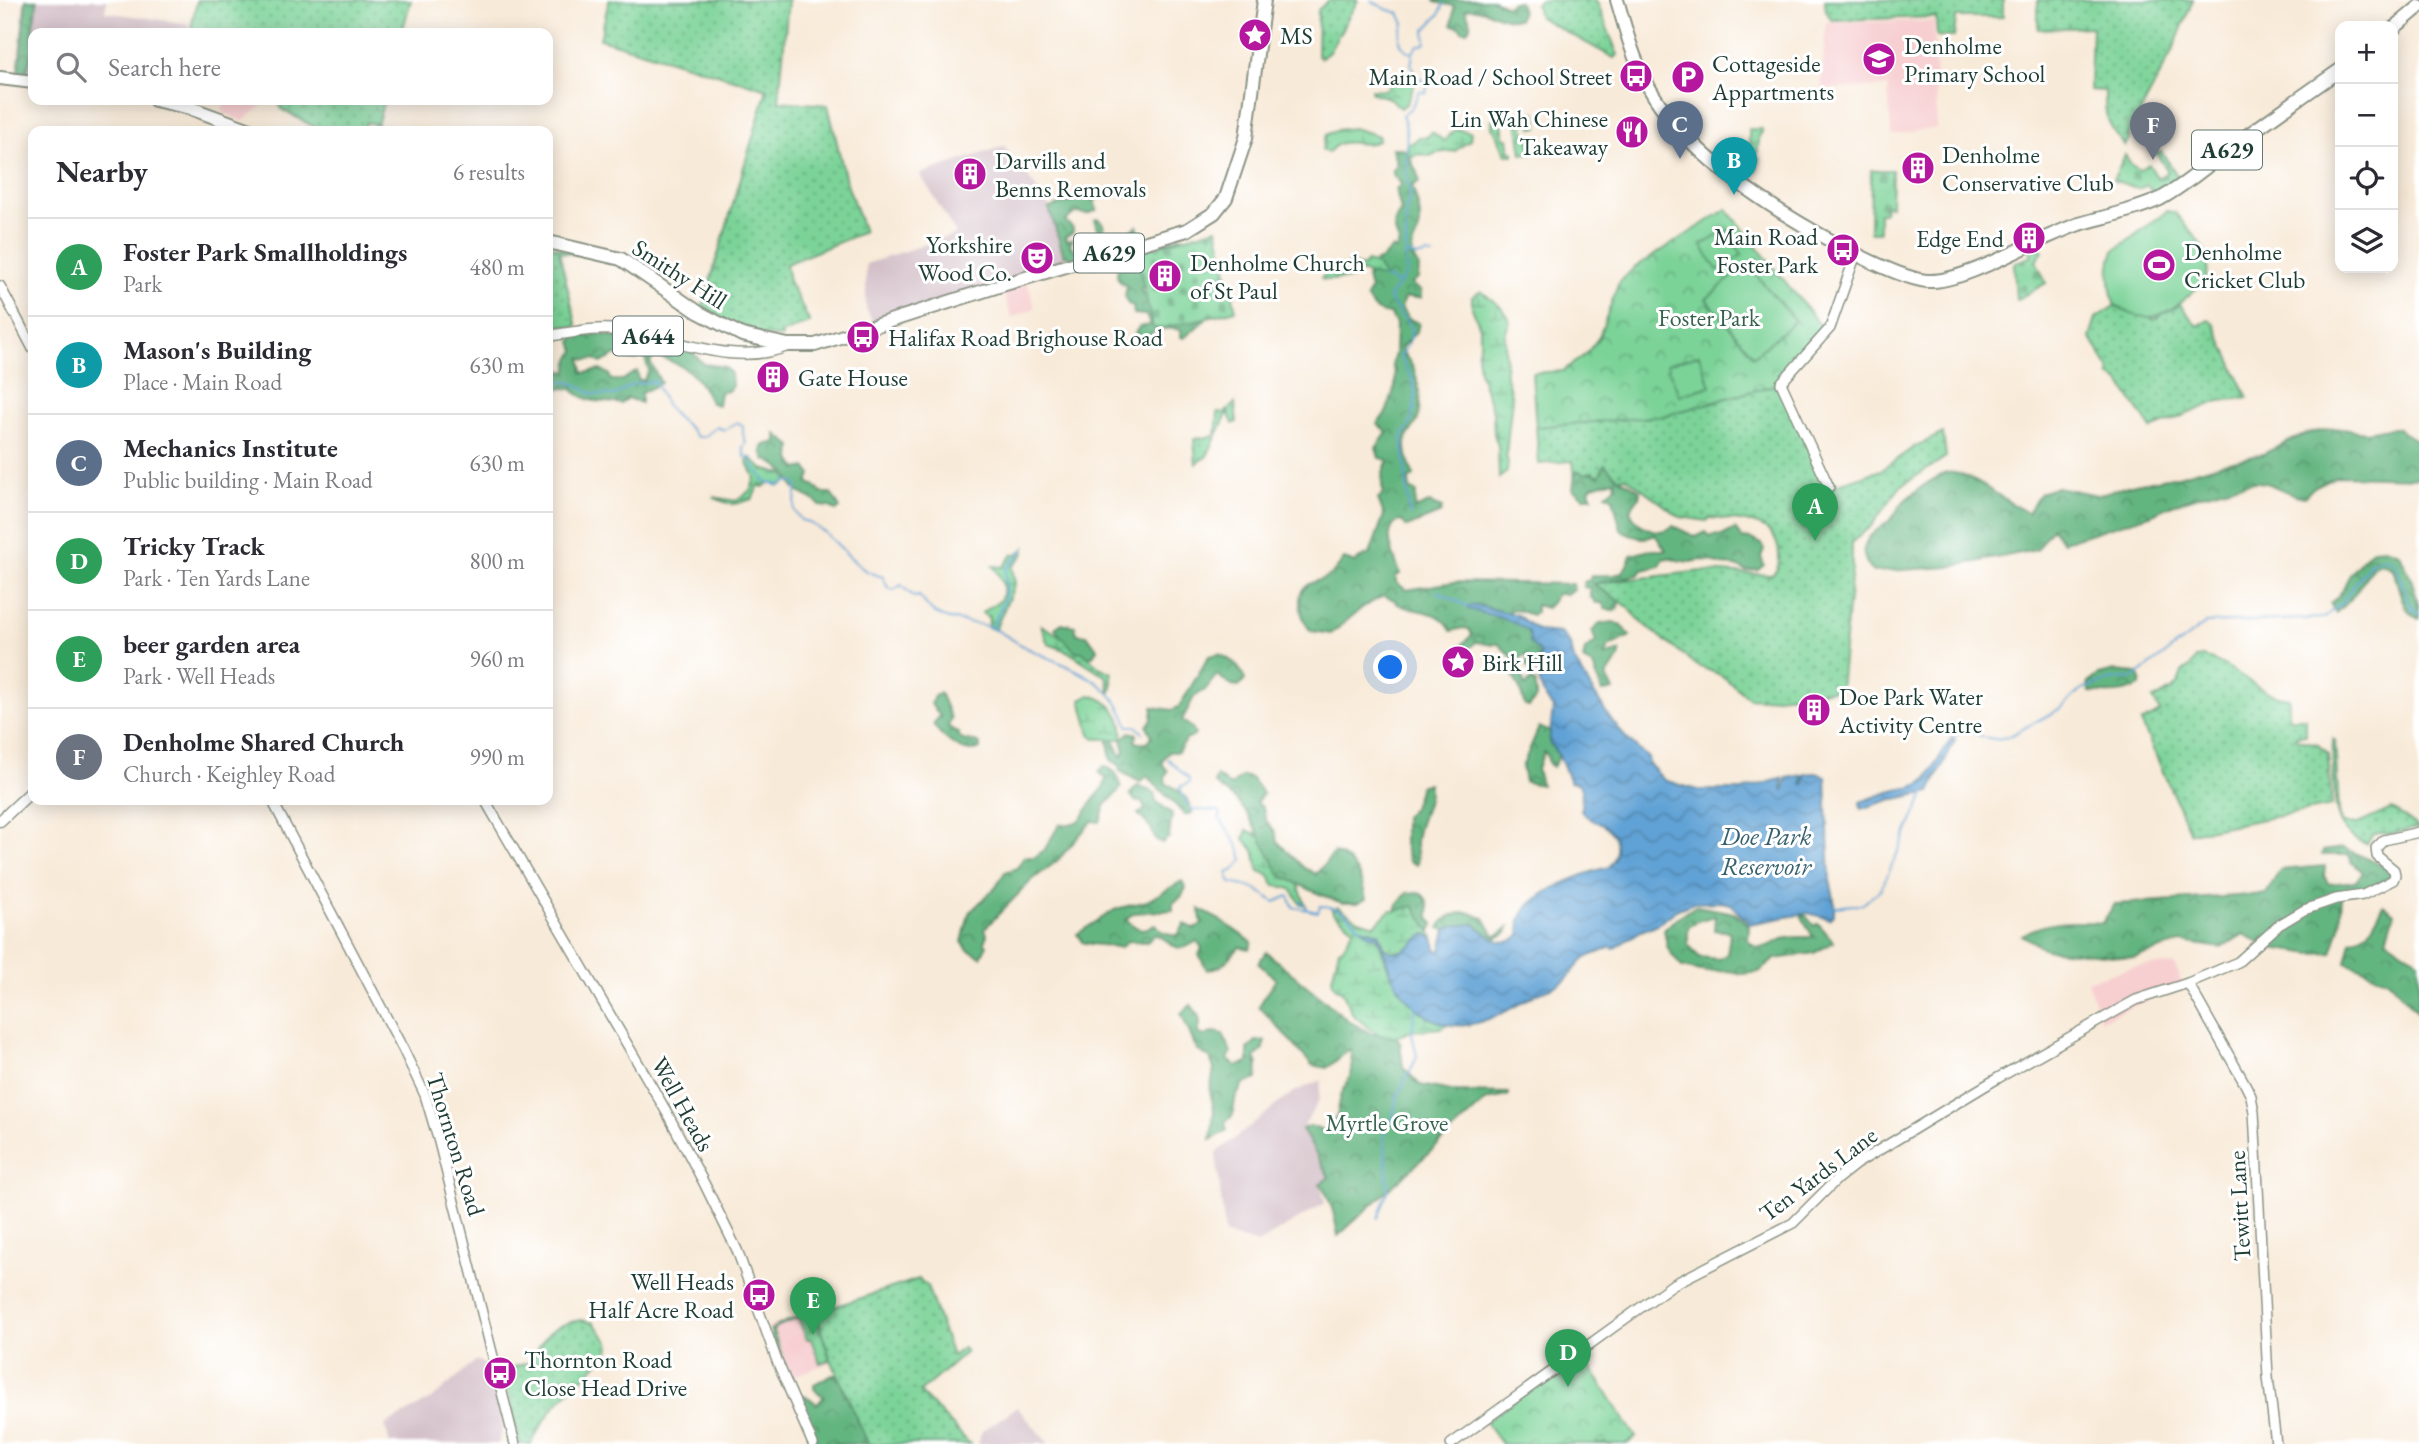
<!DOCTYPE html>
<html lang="en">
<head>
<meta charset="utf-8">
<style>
  :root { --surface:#fff; --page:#f2f2f3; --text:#2b2b33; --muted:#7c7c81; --line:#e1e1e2; --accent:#0f766e }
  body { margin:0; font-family:"EB Garamond",serif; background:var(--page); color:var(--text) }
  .controls { position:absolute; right:21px; top:21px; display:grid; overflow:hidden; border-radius:14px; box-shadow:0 4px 18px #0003 }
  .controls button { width:63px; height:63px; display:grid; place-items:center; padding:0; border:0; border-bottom:2px solid var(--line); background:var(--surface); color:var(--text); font:35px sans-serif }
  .you { position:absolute; left:1391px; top:668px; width:24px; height:24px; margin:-18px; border:5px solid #fff; border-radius:50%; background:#1a73e8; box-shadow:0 0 0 10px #1a73e833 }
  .badge { display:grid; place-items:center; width:46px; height:46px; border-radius:50%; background:var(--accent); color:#fff; font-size:23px; font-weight:700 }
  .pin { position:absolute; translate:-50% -58px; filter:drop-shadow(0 2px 4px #0008) }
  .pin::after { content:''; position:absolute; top:37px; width:24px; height:21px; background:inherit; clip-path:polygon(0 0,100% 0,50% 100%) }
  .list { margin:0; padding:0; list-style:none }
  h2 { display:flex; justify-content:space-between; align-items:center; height:91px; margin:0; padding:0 28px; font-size:30px }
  h2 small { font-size:23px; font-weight:400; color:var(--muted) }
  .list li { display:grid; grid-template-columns:46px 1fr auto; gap:21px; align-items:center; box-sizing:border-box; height:98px; padding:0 28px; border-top:2px solid var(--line) }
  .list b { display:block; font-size:26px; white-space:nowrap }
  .list p { margin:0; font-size:23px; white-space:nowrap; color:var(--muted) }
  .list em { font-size:23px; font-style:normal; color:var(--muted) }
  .icon { flex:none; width:38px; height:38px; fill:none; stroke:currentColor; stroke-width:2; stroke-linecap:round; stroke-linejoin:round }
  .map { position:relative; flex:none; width:2419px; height:1444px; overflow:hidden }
  .search { position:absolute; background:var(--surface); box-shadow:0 4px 18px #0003; left:28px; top:28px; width:525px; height:77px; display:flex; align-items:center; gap:18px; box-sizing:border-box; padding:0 24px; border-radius:14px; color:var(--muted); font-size:26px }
  .panel { position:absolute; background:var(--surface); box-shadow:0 4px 18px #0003; left:28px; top:126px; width:525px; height:679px; border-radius:14px }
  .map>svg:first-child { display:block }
  .built { fill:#f7cfd1 }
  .industrial { fill:#d2bdc6 }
  .grass { fill:url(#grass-dots); stroke:#4d8866; stroke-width:2 }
  .forest { fill:url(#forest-crowns); stroke:#42795a; stroke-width:2; fill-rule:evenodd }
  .wetland { fill:url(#wetland-marsh); stroke:#4d8866; stroke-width:2 }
  .cemetery { fill:url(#cemetery-stones); stroke:#4d8866; stroke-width:2 }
  .park { fill:url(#park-crowns); stroke:#4d8866; stroke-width:2 }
  .pitch { fill:#7bd398; stroke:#4d8866; stroke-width:2 }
  .water { fill:url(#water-waves); stroke:#407084; stroke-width:2 }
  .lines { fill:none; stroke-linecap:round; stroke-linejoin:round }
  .stream { stroke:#61a2d5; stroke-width:2 }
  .secondary-casing { stroke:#8c9486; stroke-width:12 }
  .primary-casing { stroke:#8c9486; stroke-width:13 }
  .highway-casing { stroke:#8c9486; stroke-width:16 }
  .secondary { stroke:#fff; stroke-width:9 }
  .primary { stroke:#fff; stroke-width:10 }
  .highway { stroke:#fff; stroke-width:12 }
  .labels { text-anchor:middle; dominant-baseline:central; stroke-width:6; stroke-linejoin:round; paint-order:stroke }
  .shield { fill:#fff; stroke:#627771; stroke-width:2 }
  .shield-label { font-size:23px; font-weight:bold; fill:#1f3d34 }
  .poi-label { font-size:24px; fill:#1f3d34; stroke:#fff; text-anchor:start }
  .street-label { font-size:24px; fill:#1f3d34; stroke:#fff }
  .park-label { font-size:24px; fill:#36624d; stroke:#fff }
  .water-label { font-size:26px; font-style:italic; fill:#36606c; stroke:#fff }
</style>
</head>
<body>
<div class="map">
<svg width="2419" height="1444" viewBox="0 0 2419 1444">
  <defs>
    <pattern id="grass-dots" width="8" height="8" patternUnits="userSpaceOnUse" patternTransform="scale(1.75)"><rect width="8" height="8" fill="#7bd398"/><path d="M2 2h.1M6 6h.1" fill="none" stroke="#64ac7d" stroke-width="1.8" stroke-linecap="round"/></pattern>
    <pattern id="forest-crowns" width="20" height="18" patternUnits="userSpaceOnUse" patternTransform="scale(1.75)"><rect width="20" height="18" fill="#64b580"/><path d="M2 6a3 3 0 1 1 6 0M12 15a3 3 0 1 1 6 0" fill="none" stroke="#52946a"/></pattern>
    <pattern id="wetland-marsh" width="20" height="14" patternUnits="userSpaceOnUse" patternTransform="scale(1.75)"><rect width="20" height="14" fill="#7bd398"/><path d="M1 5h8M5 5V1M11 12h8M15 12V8" fill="none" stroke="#64ac7d"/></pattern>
    <pattern id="cemetery-stones" width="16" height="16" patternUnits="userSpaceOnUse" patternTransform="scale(1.75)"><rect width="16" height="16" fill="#7bd398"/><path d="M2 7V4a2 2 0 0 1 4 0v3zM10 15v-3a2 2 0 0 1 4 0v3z" fill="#64ac7d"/></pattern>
    <pattern id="park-crowns" width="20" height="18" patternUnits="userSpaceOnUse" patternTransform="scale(1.75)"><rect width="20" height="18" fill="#7bd398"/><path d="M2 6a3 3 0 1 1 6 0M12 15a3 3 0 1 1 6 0" fill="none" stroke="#64ac7d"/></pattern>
    <pattern id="water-waves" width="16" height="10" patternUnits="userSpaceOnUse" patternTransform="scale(1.75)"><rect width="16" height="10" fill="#61a2d5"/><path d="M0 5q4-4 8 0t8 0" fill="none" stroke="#4f85ae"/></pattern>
  </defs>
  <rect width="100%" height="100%" fill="#fff"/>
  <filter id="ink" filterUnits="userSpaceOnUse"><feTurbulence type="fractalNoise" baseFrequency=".0143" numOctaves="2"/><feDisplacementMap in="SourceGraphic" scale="14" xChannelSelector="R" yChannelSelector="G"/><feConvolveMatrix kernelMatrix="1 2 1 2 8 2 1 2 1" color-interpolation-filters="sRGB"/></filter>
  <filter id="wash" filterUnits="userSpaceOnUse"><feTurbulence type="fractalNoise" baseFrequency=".00686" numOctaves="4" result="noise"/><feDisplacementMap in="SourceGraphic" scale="28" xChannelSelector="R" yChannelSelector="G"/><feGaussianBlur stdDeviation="1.57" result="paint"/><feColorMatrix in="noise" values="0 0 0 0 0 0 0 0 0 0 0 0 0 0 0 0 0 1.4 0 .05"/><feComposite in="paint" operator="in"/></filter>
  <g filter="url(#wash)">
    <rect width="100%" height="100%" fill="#f8ead8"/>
    <!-- built -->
    <g class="built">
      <polygon points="1934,21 1937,128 1891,135 1888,87 1821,89 1826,22"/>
      <polygon points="225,100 269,100 243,121 222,112"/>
      <polygon points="1026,278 1035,308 1012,318 1002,290"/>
      <polygon points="2174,964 2183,985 2101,1020 2087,981 2137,966"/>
      <polygon points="814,1310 832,1362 788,1378 769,1327"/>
    </g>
    <!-- industrial -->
    <g class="industrial">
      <polygon points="24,0 107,0 105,12 189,24 187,33 33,33 33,80 17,78"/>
      <polygon points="1004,146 1047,202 1067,265 873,322 866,309 866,264 956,234 920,174"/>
      <polygon points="1321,1080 1319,1100 1302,1129 1329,1177 1320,1184 1325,1203 1257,1244 1225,1234 1216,1153 1292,1093"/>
      <polygon points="477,1360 489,1367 503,1427 498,1444 390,1444 385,1425 433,1398"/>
      <polygon points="1017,1407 1049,1444 977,1444 982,1431"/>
    </g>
    <!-- grass -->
    <g class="grass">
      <polygon points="197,0 411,0 402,33 190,33"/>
      <path d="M609,0H788L779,101L828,105L846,181L864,232L786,264L789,281L810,323L801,326L798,325V327L781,334L782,337C753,338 727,321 702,309L767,89L600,39Z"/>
      <polygon points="1329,0 1358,0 1329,52 1321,58 1317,55 1318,10"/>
      <polygon points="1540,0 1596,0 1618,55 1614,58 1539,17 1536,5"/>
      <polygon points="1825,0 2003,0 2003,17 1956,17 1954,37 1937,36 1936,17 1832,20 1826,11"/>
      <path d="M2038,0H2193L2173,50L2128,136L2130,138L2125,146C2108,126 2104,118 2105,91L2090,90L2092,27L2038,29Z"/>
      <polygon points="279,100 384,100 377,125 366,122 363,131 322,131 281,109"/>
      <polygon points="1536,112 1538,127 1532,128 1531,118 1533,117 1531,114 1523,115 1525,135 1530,137 1531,149 1535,149 1536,152 1522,154 1518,126 1514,120 1511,120 1510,116 1502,118 1504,138 1508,138 1510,152 1514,152 1514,155 1506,155 1494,128 1492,128 1492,120 1497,116"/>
      <polygon points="1749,129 1762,129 1762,133 1760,133 1757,155 1755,156 1755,158 1759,158 1757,171 1751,171 1735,159 1744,152 1749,152"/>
      <polygon points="548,245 590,256 559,252 577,327 548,325"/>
      <polygon points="2180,304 2197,326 2209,320 2214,324 2248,398 2219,401 2151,429 2119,381 2109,376 2110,370 2090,337 2096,318 2114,306 2155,319"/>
      <path d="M1781,383L1829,487L1881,470L1914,447L1943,433L1946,457L1901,486L1871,526L1852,542V568L1840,689L1761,699L1749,698L1721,675L1698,666L1642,623L1628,607L1591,584L1702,571L1771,575C1778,571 1779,565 1779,556C1778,518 1739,521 1710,518L1707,521L1680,517L1626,477L1575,479L1573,461L1539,464L1536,427L1663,416Z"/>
      <polygon points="1235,403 1237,422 1233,424 1228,412 1207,456 1196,464 1194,439 1216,436 1218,412 1225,413"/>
      <path d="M2202,657C2235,663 2256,695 2289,698V718H2306V735H2296L2297,739L2317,744L2328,754L2332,806L2190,833L2141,722L2160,712L2153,699L2172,690L2178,683L2182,672L2190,667L2196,658Z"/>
      <path d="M2333,739L2335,740L2339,812L2342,823L2358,824L2391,809L2396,811L2419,828L2390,834L2379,833L2373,835L2367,844C2357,842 2345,833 2341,824C2333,810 2332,756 2333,739Z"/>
      <polygon points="919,1279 927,1286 952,1356 963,1348 966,1352 920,1392 970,1444 868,1444 832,1362 815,1313"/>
      <path d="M581,1320L594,1323L609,1342L610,1349C594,1370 572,1386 555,1406C546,1417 538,1431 531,1444H520L503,1370L531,1362C544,1335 551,1325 581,1320Z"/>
    </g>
    <!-- forest -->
    <g class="forest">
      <path d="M26,0H37C37,10 33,19 33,28C35,46 32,56 25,76L18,75Z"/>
      <path d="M1434,0H1493L1507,6L1512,2H1519L1522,12L1518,19C1499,21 1486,6 1465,9C1468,17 1474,24 1467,31H1462L1460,27L1452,25L1454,6L1435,2Z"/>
      <path d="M1392,148H1400L1410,153C1410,165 1419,170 1419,182L1412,186C1416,197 1421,212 1420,225C1417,243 1404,246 1419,267L1418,279L1411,284L1421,291V298H1404L1401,308L1409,319L1419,323L1417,331L1401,348C1405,358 1409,359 1412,366C1419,379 1421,400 1419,415C1418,423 1413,427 1409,434C1402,444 1409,465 1414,476L1409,480L1410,490L1416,492L1415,509L1429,503L1442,508L1441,513L1407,527L1403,522L1398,521C1381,534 1395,556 1400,574L1396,576V582L1406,590L1454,582L1573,584L1574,589L1566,594H1557L1547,608L1536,605V612L1532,615L1513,609L1505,613L1488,607L1484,609L1511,617L1526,629L1540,653L1537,661L1538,666L1535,672L1529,670L1525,663L1529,661L1526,655L1520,658L1515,664L1518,675L1523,677L1524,686L1531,680L1536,683V698L1529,707L1525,706L1519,687L1512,674V657L1497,643L1493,645L1476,642L1467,650L1462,645L1472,635L1469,629L1463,628L1451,631C1442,607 1415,615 1396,603L1395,600L1383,596L1363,607L1331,634L1311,631C1302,621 1293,593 1308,585C1314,581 1323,580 1329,576C1335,573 1340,564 1344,559L1356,563L1358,559L1370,554L1384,515L1378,499L1384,493C1379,481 1383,471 1388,460L1379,458L1376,448L1386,434V431L1377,424L1386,413L1395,387V373L1392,366L1395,353L1396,324L1390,314C1377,313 1372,308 1366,297L1370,290L1367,277L1373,271L1375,262L1382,259L1392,248L1396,250L1399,243C1394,229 1391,223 1401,211L1396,190L1401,184L1394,176L1392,170L1397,165Z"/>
      <polygon points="1097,194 1098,199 1094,200 1097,210 1088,214 1075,213 1065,221 1073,228 1073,232 1065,237 1067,241 1072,239 1070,245 1076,251 1084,246 1098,245 1100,241 1092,239 1098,229 1095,220 1098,219 1103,223 1105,237 1125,236 1137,226 1142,240 1071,259 1067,255 1064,256 1049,208"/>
      <path d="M1181,236L1187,238L1206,311L1205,320L1184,338L1181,337V330C1171,327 1156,328 1149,336L1148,341L1144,342L1135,333L1139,327L1150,325L1146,315L1134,314L1133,306L1128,304L1125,296L1127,286C1115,281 1114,271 1123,262L1132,266L1140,260L1144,286L1141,288L1142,294L1151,293L1164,252L1161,243Z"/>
      <path d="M599,334L642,340L647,345L646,349L664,346L692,352L704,364L725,367L731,374L732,386L728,391L720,392L718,405L711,403C697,373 686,365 655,356L650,362L661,383L641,393V403L627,398L621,404C600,400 588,405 571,388L548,389V361L556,368L567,373L569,361L575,351L572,342L574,337ZM616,355L626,359L636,360L640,355L644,356L649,370L644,380H639L637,371L622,380H611L609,374L600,370L583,373L581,358L586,360L595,359L601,363Z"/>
      <path d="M2334,428L2366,432L2388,428H2396L2419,442V478L2336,476L2314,487L2304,497C2288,496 2272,481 2257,482C2235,483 2172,503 2153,514L2063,542L2052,528L2036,550L1949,567L1873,572C1867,565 1862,557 1864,548C1868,532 1883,528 1893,517C1896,514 1897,510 1899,507C1905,498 1936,475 1947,473C1964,468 2010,505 2028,513L2040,493L2057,487L2097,495L2135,484L2178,476L2220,464L2263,454L2305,434Z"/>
      <path d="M776,434L792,446L791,459L797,469L806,467L811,474L808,483L814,485L821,493H831L840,508L836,511L830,507L820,506C814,497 805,497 797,491C791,487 791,482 788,476C785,471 771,461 765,459L762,451L764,445L777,442Z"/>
      <path d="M1605,464C1615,479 1628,481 1640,491L1639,497L1630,510C1634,525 1658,538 1673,526L1696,537L1706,532L1711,537L1714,535L1722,536L1735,529L1742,538L1751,539L1762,544L1764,549L1761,557L1764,565L1758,570L1746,571L1736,566L1720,565L1712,561L1700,560L1690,562L1664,558L1660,566L1643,570L1638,575L1593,584L1618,600L1619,606L1615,611L1605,608L1602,603H1596L1590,596V588L1583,587L1584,582L1590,580L1591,575C1613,575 1624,580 1631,555L1650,550H1666L1655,535C1642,542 1633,535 1621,530L1613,498L1606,494L1616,486L1615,480L1592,486L1589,490L1592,497H1584L1573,489L1575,474L1578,471L1585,474L1591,472L1599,476Z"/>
      <path d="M2373,549L2385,548L2399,553C2410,573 2419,596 2419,619C2401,611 2399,586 2393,569L2382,563L2373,566L2353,596L2336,613L2330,603C2341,596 2342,590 2347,580C2353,568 2364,558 2373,549Z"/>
      <polygon points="1613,622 1623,626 1630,636 1608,647 1604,656 1620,651 1620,656 1606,677 1613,690 1602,692 1593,666 1583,660 1585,650 1596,642 1592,631 1600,624"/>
      <path d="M1062,623L1075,626L1077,634L1087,635L1097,649L1093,656C1075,658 1063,642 1055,628Z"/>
      <path d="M1219,654C1232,660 1241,667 1245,680L1239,687L1232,686L1217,675L1205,690L1194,697L1182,720L1193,729L1195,735L1186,740L1178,752H1169L1163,760V765L1168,771L1165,777L1166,784C1179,788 1191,799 1192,813L1184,815C1173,800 1159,790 1147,776L1140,782L1120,771L1119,765L1111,760L1107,735L1113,738L1121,756L1125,752L1122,739L1130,732L1137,734L1135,740L1137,743H1147L1152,736L1147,726L1152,719L1153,707L1172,710L1179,707L1209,656Z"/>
      <path d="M2115,671L2137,673L2141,679L2140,686C2124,695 2108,694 2090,692L2088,683L2099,675Z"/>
      <path d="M940,693L951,718L948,727L958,732L959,737L965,741L969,740L980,744V749C964,757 941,737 933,724L940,716L931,704L934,696Z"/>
      <polygon points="1539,727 1551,732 1549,742 1559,756 1553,767 1549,764 1547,755 1544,752 1537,769 1541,785 1525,782 1522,767"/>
      <path d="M1104,766C1116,771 1119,775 1121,788L1105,806L1100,822L1092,821L1058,860L1031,881L985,928L987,935L984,942L987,945L981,957L968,950L962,942L969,913L996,887L1005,872L1017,868L1024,857H1035L1045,849L1059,825C1087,824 1081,815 1095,798C1101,791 1105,788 1106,778L1099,772Z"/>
      <path d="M1217,776L1230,786L1243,776L1251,778L1263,794L1256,802L1263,807L1265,819L1275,832L1278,842L1304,868L1316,874L1334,853C1355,860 1362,879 1366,899L1358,903H1342L1317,893L1280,875L1248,815L1237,801L1214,783Z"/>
      <path d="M1428,783C1433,803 1416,822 1416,843C1416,851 1419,857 1417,865L1409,861L1404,844V817L1413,808L1420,786Z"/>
      <polygon points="1138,785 1154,793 1156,801 1172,814 1169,837 1162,843 1155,839 1151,828 1138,814 1145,810 1142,801 1136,802 1130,794"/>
      <path d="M2343,848L2387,867L2391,869L2392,877L2369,888L2342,895L2340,927L2332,953L2312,954L2266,947L2244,934L2221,948L2183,942L2134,958L2045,949L2022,935C2047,920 2074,921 2102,923L2115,904L2266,894L2280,870L2325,866L2324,876L2329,884L2356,881L2363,872L2351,862L2348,855H2322L2323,851Z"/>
      <path d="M1182,881L1186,888L1181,897L1173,903V910L1134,913L1126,919C1137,930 1142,932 1155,924L1163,932L1177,936L1185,924L1195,929L1202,924L1199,909L1220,920L1252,942L1250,949L1240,947L1221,966L1207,970L1199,955L1202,948L1197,941C1174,956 1176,944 1156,934L1147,942L1127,941L1120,948C1107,944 1095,946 1082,942L1077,934L1116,909L1147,901Z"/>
      <path d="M1419,892C1429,899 1429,906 1429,917L1434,924L1431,931L1421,920L1395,911L1398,904L1407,893Z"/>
      <polygon points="2384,905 2395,913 2387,939 2419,961 2419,1013 2388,980 2346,962 2351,941 2369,931"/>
      <path d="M1696,906L1735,913L1749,926L1748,940L1755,947C1769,948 1770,944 1783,939C1793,936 1803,937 1813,937L1801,915L1806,916L1814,926L1818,923L1834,942L1814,953L1775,959L1759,972L1743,974L1729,971L1706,972L1682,967L1668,949L1664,930L1676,918ZM1715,916L1714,930L1725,931L1730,934L1727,954L1719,959L1699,957L1688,944V927L1697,921Z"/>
      <path d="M1468,912L1484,918L1493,934L1497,936L1509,927L1507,933L1493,940L1475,924L1453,926L1446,930L1439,928C1446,915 1454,914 1468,912Z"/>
      <path d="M1266,952L1349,1021L1372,1034L1396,1037L1400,1042L1403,1067L1420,1085L1457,1092L1509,1093V1096L1487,1100L1338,1236C1335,1218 1331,1198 1320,1184L1329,1177L1302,1129L1310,1126L1327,1131L1337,1116L1341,1095L1350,1077L1352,1061L1350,1049L1327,1068L1312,1065L1259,1006L1276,979L1258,963Z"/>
      <path d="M1191,1005C1200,1016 1202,1020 1198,1033L1204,1036L1215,1032L1223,1034L1231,1052L1228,1060L1237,1066L1248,1063V1049L1257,1040L1265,1041L1262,1051L1255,1057L1258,1064L1257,1079L1243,1084L1235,1099L1233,1115L1225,1123L1227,1130L1211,1140L1214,1110L1210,1091L1214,1069L1210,1058L1197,1050L1181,1013Z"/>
      <path d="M831,1375H837L868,1444H818L798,1397C807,1393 811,1400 817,1404L824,1397L814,1389V1384Z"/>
    </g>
    <!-- wetland -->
    <g class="wetland">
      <polygon points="1405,77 1412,79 1414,85 1407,103 1401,108 1389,98 1372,93 1371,89 1385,90 1394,80 1400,80"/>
      <path d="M1353,128L1379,136L1378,141C1358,150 1344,132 1328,153L1322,150L1326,135L1337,130Z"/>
      <polygon points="1456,129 1471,132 1470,140 1455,151 1436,153 1430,156 1420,154 1407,157 1407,143 1412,143 1419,137 1427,137 1432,132 1444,141"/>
      <polygon points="1367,262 1377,265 1385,278 1360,272 1352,279 1324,280 1321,278 1331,270 1353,264 1362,267"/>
      <polygon points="1481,291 1502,308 1510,321 1505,334 1506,376 1512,398 1506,455 1508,462 1507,472 1499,478 1498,446 1494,434 1493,412 1479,371 1477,353 1480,344 1480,328 1472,308 1472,297"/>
      <path d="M751,458L762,469L784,474L788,481L779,486C771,481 769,483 763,487L759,485L752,499C731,506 733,506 713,497L736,501L751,490L755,477L747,462Z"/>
      <path d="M1025,548L1023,555L1012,567L1015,584L995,630L988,627L989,618L982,613C987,607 991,607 997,603C1011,592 999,575 993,566L1003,567L1012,555L1018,554Z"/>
      <polygon points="1041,625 1062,637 1075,651 1082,652 1101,668 1112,673 1112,688 1110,694 1107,677 1067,651 1048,644"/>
      <path d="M1090,695C1111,701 1125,715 1122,739H1096L1090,734L1081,700Z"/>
      <polygon points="1247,830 1260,837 1280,875 1298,884 1306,906 1301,904 1291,889 1274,885 1269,875 1259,871 1254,850 1244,839"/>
      <path d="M1414,906C1420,917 1430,928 1433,938L1426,934L1404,951L1389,952L1385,949L1379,933L1367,929L1377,936L1389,971L1427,1017L1447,1024L1440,1028L1411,1031L1396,1037L1380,1035L1370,1029L1353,1015L1343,993L1334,986L1332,978L1339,949L1343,947L1354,928L1333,913L1332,909L1338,907L1359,920L1375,925L1390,910L1395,911Z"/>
    </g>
    <!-- cemetery -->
    <g class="cemetery">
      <path d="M2161,151L2180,180C2171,186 2164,191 2154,196L2147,185L2139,189L2113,180L2125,155L2130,164L2139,170L2149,164L2158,179L2168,171L2156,153Z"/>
      <polygon points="1871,170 1892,170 1891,206 1885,205 1884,213 1879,213 1879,232 1870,232"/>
      <polygon points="1217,228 1236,310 1164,328 1153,328 1136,251 1154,246 1158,248 1163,244"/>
      <polygon points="2040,246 2043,252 2036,261 2046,283 2016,300 2014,263 2032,256 2030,250"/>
    </g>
    <!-- park -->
    <g class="park">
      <polygon points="1727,209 1824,330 1781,383 1663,416 1536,427 1532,373 1563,371 1586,354 1599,337 1619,282 1634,268"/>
      <path d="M815,1313L830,1360L820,1363L811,1339H807L798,1318L776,1327L773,1331L782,1356L778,1357L770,1330C784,1321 799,1316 815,1313Z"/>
      <polygon points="1580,1352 1636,1437 1627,1444 1501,1444 1485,1422"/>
    </g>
    <!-- pitch -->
    <g class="pitch">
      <path d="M2167,211L2175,213C2191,232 2217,254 2205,281C2174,307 2154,334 2114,304C2110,288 2107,266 2114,251Z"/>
      <polygon points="1727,230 1742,255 1717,270 1702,245"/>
      <polygon points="1747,264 1795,321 1754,356 1706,299"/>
      <polygon points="1699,355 1711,386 1679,395 1667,364"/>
    </g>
    <!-- water -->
    <g class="water">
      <path d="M1474,605L1517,615L1538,631L1560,633C1563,636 1569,641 1570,645C1572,651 1570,655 1574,660C1597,697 1614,733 1648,757L1649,764L1664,780L1697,790H1742L1783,778L1782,789L1784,790L1786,778L1803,775L1802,785H1804L1805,774L1816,773L1826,776L1830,880L1834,898V915L1829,919L1808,913L1750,924L1730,904L1721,902L1694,903L1678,909L1658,924L1641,931L1613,949L1610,947C1603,953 1593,953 1586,958C1577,964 1573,975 1564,981C1555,988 1544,989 1535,995C1487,1023 1446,1047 1403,994C1389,977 1387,955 1377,936L1369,935L1361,928L1379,933L1385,949C1401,960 1413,941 1426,934L1433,938L1437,950L1441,951L1446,930L1453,926L1475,924C1488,936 1503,950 1520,936C1520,931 1519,925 1520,920C1528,893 1585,873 1609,867C1614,861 1617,854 1616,845C1614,823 1593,825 1581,811L1582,789L1578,783L1570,782L1559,756L1549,742L1553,708C1538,691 1537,675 1540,653L1530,643L1529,632C1509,617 1491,616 1468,609L1467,606Z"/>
      <path d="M1952,737L1955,740L1930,792L1886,801L1861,809L1860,802C1871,798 1882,794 1893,791C1906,787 1915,789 1926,780Z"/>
    </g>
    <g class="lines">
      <!-- stream -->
      <g class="stream">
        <path d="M1371,0L1385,9L1399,13L1404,24C1397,39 1398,46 1413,54L1411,65L1416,77L1422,80L1427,86L1426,93L1420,91L1411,108L1402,115C1413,138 1400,168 1411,193L1406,210V274L1389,298C1403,325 1425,324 1400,356C1403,364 1408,370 1411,377C1419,395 1414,422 1402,437C1406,463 1406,488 1410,515"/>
        <polyline points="1413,52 1418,45 1422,45 1426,42 1425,30 1439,15 1444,4"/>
        <polyline points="145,130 147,131"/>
        <polyline points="1408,254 1417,257 1428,254 1433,256"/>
        <polyline points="1385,278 1397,283"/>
        <polyline points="548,379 573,383 593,394 616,395 631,385"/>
        <path d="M634,384L655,381C661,396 667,410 680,420C687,426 691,428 697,437H704L716,427L725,430L737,422L743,426V434L746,444L743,447L745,457L751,458L753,466L767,483H773L779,486L788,481L795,483L797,487L794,510L801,520C824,525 844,554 862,568C868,573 876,575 883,577L888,588L894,590L901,585L914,597L919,596C924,601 928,608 933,612C944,621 972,622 986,626C1002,631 1014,642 1029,649C1070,669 1113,677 1128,726H1136L1143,733"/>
        <polyline points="1437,591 1467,606"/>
        <polyline points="992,627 1005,598 1006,569 1025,548"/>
        <path d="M1954,737L1965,728L1983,737L1994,739L2008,737L2061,708L2082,689L2114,679L2134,678L2206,623L2324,618L2342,602L2370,563L2381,558L2393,561C2404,577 2403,603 2419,614"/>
        <path d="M1168,759L1189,779V783L1180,787L1185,801L1193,810L1219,811L1221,814L1219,818C1229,832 1239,843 1243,860L1233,871L1227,873L1231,883L1254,888L1275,902L1289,896L1293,907L1318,912L1320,906C1338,906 1349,915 1361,928"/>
        <polyline points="1301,901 1307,908"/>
        <polyline points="1834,907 1863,904 1881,889 1925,793"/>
        <polyline points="1378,1218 1388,1191 1384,1132 1392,1121 1397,1097 1417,1057 1412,1033 1415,1006"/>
      </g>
    </g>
  </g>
  <g filter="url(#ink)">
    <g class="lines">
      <defs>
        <g id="secondary">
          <polyline points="0,286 33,349"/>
          <polyline points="1829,487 1781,383 1830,328 1856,254"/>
          <polyline points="272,800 403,1049 425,1095 439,1142 515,1444"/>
          <polyline points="485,800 666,1111 705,1185 737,1250 777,1361 813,1444"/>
          <polyline points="2188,983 2245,1084 2251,1096 2254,1112 2268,1377 2276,1444"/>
          <polyline points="1451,1444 1672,1285 1793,1223 1837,1179 1856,1164 1998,1078 2118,1010 2136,1000 2188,983 2238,962 2279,925 2304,910 2336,899 2363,895 2393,880 2395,875 2394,870 2377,856 2376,848 2384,840 2419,832"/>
        </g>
        <g id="primary">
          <path d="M548,336C570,333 595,327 618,330C672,337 733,368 787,346"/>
          <polyline points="0,821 33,790"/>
        </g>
        <g id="highway">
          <path d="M1617,0C1625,27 1632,55 1645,80C1673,135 1728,178 1780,211C1810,230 1893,278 1927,281C1956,283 2008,255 2036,242C2050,236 2065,229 2079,224C2107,216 2134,211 2160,199C2186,185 2209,164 2233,146C2268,120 2304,95 2340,70"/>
          <polyline points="2393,29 2419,7"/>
          <polyline points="0,78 33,82"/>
          <polyline points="155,100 190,108 253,131"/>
          <polyline points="548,242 621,259 698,312 742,335 788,345 815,345 1002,285 1187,230 1214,213 1226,198 1246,138 1264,0"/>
        </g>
      </defs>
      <!-- secondary casing -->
      <use href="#secondary" class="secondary-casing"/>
      <!-- primary casing -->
      <use href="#primary" class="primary-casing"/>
      <!-- highway casing -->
      <use href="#highway" class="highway-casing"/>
      <!-- secondary -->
      <use href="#secondary" class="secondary"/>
      <!-- primary -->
      <use href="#primary" class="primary"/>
      <!-- highway -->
      <use href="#highway" class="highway"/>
    </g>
  </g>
  <!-- icons -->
  <defs>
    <symbol id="sight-disc" viewBox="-11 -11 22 22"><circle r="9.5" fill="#b5179e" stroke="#fff"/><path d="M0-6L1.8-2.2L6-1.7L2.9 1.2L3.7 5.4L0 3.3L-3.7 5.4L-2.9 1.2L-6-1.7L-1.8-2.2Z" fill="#fff"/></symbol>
    <symbol id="school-disc" viewBox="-11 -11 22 22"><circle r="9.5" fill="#b5179e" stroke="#fff"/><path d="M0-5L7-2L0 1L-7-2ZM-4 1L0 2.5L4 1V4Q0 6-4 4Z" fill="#fff"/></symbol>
    <symbol id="bus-disc" viewBox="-11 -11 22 22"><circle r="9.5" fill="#b5179e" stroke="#fff"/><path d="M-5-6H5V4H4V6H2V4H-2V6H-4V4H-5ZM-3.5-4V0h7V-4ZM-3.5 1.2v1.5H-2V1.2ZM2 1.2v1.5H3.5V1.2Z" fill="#fff"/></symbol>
    <symbol id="parking-disc" viewBox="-11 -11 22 22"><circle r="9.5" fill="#b5179e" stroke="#fff"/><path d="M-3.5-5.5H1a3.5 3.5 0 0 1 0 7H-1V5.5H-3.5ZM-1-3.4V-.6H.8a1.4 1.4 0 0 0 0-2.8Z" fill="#fff"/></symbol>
    <symbol id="restaurant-disc" viewBox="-11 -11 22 22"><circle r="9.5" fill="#b5179e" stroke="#fff"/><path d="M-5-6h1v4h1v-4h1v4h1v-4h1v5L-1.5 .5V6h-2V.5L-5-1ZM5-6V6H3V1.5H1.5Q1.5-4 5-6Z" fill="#fff"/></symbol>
    <symbol id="building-disc" viewBox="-11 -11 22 22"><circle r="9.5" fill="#b5179e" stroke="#fff"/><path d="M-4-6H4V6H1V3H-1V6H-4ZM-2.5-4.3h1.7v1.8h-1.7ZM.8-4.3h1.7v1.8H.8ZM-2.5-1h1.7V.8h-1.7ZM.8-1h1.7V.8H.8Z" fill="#fff"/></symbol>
    <symbol id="theatre-disc" viewBox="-11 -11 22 22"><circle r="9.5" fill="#b5179e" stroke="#fff"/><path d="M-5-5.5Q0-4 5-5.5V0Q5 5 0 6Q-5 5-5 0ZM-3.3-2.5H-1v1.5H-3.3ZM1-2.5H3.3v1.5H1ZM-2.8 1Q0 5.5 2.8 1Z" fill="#fff"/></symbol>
    <symbol id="stadium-disc" viewBox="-11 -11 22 22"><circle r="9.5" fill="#b5179e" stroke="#fff"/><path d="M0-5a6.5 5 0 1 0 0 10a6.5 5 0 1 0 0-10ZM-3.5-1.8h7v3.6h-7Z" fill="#fff"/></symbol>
  </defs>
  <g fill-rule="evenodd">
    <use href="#sight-disc" x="1236" y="16" width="38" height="38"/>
    <use href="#school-disc" x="1860" y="40" width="38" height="38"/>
    <use href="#bus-disc" x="1617" y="57" width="38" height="38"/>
    <use href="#parking-disc" x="1669" y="58" width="38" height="38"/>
    <use href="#restaurant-disc" x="1613" y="113" width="38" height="38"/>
    <use href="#building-disc" x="1899" y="149" width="38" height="38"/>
    <use href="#building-disc" x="951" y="155" width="38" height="38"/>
    <use href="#building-disc" x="2010" y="219" width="38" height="38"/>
    <use href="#bus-disc" x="1824" y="231" width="38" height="38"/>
    <use href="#theatre-disc" x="1018" y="239" width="38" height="38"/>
    <use href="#stadium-disc" x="2140" y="246" width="38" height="38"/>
    <use href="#building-disc" x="1146" y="257" width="38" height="38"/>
    <use href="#bus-disc" x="844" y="318" width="38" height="38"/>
    <use href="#building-disc" x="754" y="358" width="38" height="38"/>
    <use href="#sight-disc" x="1439" y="643" width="38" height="38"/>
    <use href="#building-disc" x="1795" y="691" width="38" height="38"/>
    <use href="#bus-disc" x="740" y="1276" width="38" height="38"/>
    <use href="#bus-disc" x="481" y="1354" width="38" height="38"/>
  </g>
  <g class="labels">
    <!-- shield labels -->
    <g class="shield">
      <rect x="2192" y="130.5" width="70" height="39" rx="5"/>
      <rect x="1074" y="233.5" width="70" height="39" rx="5"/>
      <rect x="613" y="316.5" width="70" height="39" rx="5"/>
    </g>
    <g class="shield-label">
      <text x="2227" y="150">A629</text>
      <text x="1109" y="253">A629</text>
      <text x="648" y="336">A644</text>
    </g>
    <!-- poi labels -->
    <g class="poi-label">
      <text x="1280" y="35">MS</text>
      <text x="1904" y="45">Denholme<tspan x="1904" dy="28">Primary School</tspan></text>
      <text x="1712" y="63">Cottageside<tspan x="1712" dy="28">Appartments</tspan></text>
      <text x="1612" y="76" text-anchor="end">Main Road / School Street</text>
      <text x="1608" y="118" text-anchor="end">Lin Wah Chinese<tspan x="1608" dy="28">Takeaway</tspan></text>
      <text x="1942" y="154">Denholme<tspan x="1942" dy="28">Conservative Club</tspan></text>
      <text x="995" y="160">Darvills and<tspan x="995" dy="28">Benns Removals</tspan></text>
      <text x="1818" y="236" text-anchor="end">Main Road<tspan x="1818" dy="28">Foster Park</tspan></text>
      <text x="2004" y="238" text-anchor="end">Edge End</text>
      <text x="1012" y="244" text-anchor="end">Yorkshire<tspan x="1012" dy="28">Wood Co.</tspan></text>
      <text x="2184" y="251">Denholme<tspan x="2184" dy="28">Cricket Club</tspan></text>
      <text x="1190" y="262">Denholme Church<tspan x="1190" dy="28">of St Paul</tspan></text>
      <text x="888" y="337">Halifax Road Brighouse Road</text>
      <text x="798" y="377">Gate House</text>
      <text x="1482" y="662">Birk Hill</text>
      <text x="1839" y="696">Doe Park Water<tspan x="1839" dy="28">Activity Centre</tspan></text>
      <text x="734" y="1281" text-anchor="end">Well Heads<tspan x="734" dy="28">Half Acre Road</tspan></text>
      <text x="524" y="1359">Thornton Road<tspan x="524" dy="28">Close Head Drive</tspan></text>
    </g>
    <!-- street labels -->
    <g class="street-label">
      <text transform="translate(680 274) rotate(33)">Smithy Hill</text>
      <text transform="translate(683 1104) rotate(61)">Well Heads</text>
      <text transform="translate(456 1144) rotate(73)">Thornton Road</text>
      <text transform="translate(1818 1174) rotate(-37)">Ten Yards Lane</text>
      <text transform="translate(2239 1206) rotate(-93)">Tewitt Lane</text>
    </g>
    <!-- park labels -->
    <g class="park-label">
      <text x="1709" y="317">Foster Park</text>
      <text x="1387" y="1122">Myrtle Grove</text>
    </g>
    <!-- water labels -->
    <g class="water-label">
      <text x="1766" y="836">Doe Park<tspan x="1766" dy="30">Reservoir</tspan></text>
    </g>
  </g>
</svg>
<div class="controls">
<button>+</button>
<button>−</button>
<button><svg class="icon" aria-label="locate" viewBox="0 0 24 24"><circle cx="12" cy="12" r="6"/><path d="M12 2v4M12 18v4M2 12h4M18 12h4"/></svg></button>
<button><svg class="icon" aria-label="layers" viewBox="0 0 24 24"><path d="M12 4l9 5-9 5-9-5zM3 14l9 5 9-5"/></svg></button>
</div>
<div class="you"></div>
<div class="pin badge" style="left:1815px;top:541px;background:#2e9e5b">A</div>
<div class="pin badge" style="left:1734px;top:195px;background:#0f9aa8">B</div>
<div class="pin badge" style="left:1680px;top:159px;background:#5c6f8a">C</div>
<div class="pin badge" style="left:1568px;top:1387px;background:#2e9e5b">D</div>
<div class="pin badge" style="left:813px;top:1335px;background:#2e9e5b">E</div>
<div class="pin badge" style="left:2153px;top:160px;background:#6b7280">F</div>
<div class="search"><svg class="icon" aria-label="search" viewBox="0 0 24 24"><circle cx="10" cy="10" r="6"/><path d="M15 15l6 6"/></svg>Search here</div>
<section class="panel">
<h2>Nearby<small>6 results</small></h2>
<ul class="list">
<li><span class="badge" style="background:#2e9e5b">A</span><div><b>Foster Park Smallholdings</b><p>Park</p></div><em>480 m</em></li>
<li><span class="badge" style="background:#0f9aa8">B</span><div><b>Mason's Building</b><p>Place · Main Road</p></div><em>630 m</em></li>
<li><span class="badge" style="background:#5c6f8a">C</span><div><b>Mechanics Institute</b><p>Public building · Main Road</p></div><em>630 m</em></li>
<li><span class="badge" style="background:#2e9e5b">D</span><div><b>Tricky Track</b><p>Park · Ten Yards Lane</p></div><em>800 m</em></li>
<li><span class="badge" style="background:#2e9e5b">E</span><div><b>beer garden area</b><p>Park · Well Heads</p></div><em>960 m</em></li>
<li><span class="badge" style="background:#6b7280">F</span><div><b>Denholme Shared Church</b><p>Church · Keighley Road</p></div><em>990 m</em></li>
</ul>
</section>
</div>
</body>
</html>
